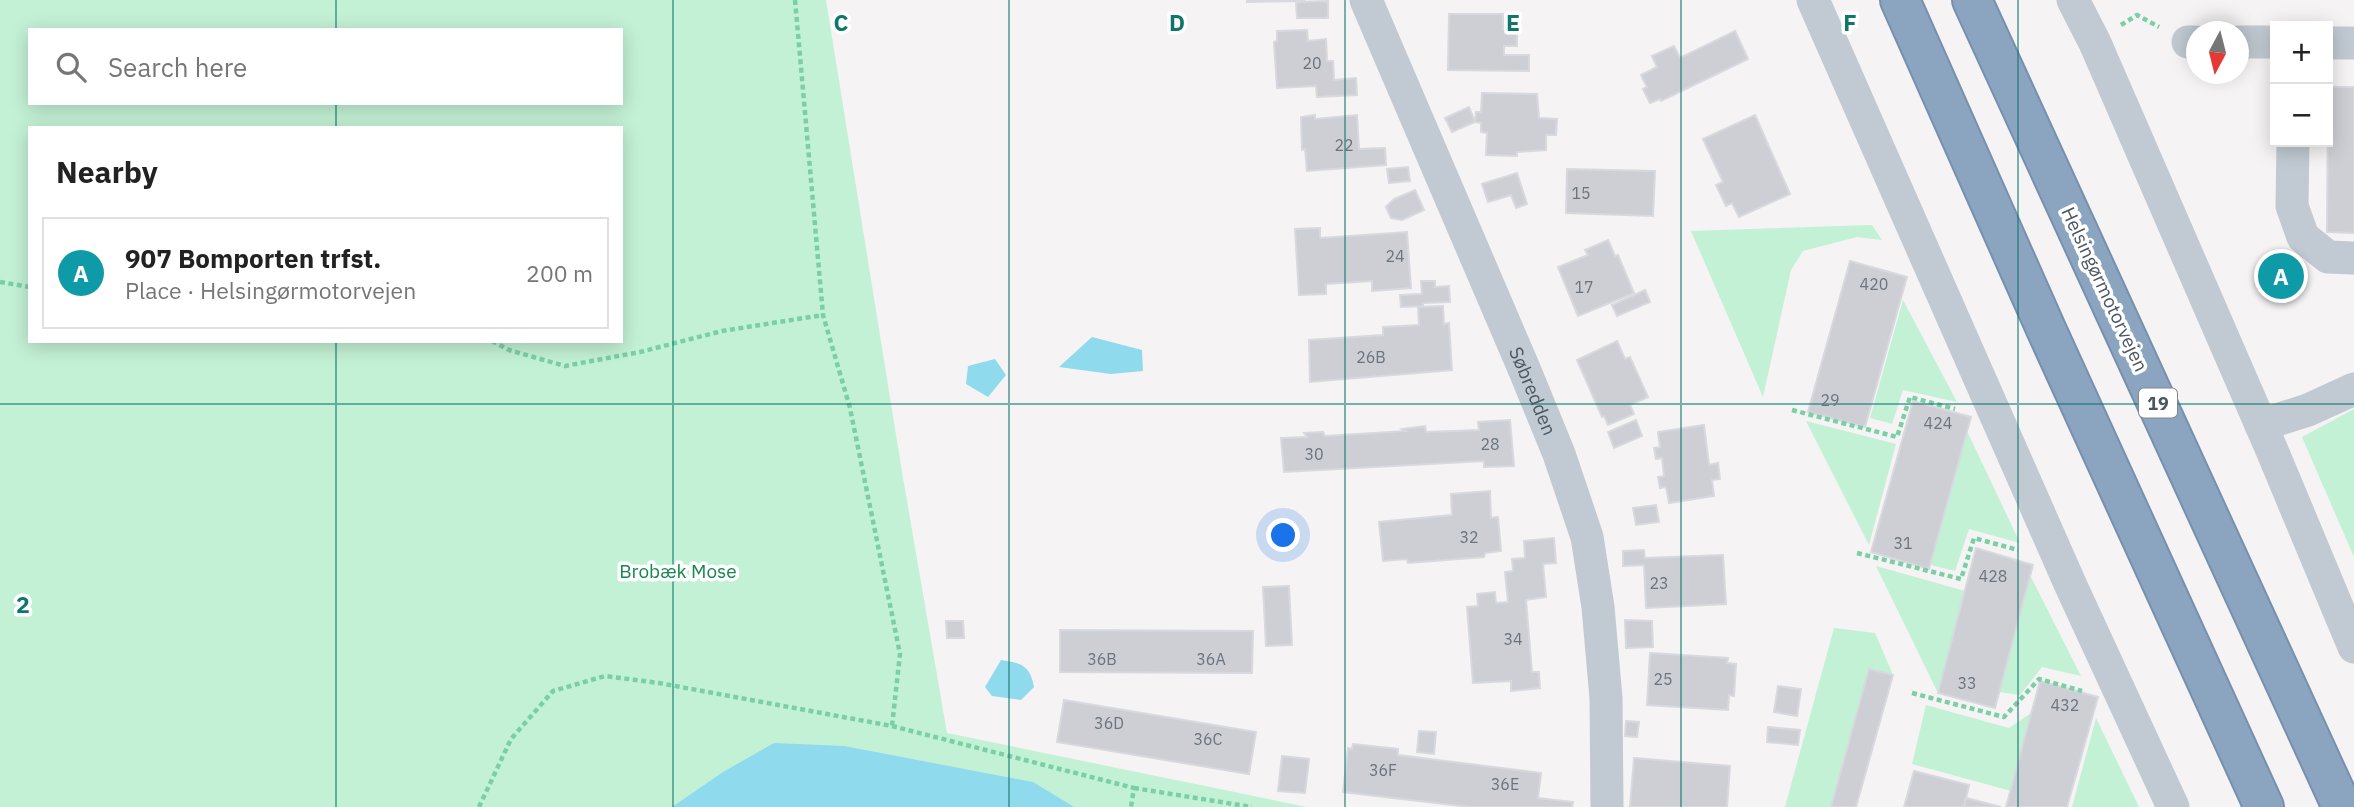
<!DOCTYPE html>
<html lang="en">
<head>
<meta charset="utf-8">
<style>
  :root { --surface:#fff; --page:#f6f6f6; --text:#222; --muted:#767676; --line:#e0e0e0; --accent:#7c3aed }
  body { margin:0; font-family:"IBM Plex Sans",sans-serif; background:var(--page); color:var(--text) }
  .controls { position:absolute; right:21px; top:21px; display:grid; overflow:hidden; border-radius:0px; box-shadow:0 4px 18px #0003 }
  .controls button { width:63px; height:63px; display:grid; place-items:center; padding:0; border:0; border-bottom:2px solid var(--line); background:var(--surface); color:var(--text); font:35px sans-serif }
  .compass { position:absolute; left:2186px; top:21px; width:63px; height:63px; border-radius:50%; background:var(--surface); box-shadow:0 4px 18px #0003; rotate:187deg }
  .you { position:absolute; left:1284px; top:536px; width:24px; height:24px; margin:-18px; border:5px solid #fff; border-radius:50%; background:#1a73e8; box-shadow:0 0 0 10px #1a73e833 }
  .badge { display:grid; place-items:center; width:46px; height:46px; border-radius:50%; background:var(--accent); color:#fff; font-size:23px; font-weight:700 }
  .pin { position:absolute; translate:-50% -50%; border:4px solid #fff; box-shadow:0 2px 7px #0006 }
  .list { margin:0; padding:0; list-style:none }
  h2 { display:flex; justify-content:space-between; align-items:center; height:91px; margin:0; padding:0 28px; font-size:30px }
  h2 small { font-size:23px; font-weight:400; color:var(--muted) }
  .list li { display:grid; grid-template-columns:46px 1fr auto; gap:21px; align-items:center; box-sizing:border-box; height:112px; margin:0 14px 14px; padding:0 14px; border:2px solid var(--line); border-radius:0px }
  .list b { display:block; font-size:26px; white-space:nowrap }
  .list p { margin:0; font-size:23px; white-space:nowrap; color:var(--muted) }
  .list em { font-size:23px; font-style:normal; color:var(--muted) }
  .icon { flex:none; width:38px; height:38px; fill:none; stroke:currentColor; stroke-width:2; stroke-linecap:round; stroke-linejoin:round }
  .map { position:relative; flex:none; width:2354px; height:807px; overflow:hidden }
  .search { position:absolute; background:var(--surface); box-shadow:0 4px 18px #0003; left:28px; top:28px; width:595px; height:77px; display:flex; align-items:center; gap:18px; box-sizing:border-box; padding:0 24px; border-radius:0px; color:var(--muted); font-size:26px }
  .panel { position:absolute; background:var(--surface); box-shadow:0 4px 18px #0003; left:28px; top:126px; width:595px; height:217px; border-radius:0px }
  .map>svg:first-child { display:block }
  .green { fill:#c3f1d5; fill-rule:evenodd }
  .water { fill:#90daee }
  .building { fill:#cdcfd5; stroke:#d7d9de; stroke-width:2 }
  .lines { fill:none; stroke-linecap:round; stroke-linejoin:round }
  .highway-casing { stroke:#7690ad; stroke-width:42 }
  .path { stroke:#7ad0a6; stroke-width:4.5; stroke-dasharray:5 3.5; stroke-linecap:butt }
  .minor { stroke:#c1cad2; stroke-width:33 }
  .highway { stroke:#8ba5c1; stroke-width:38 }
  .grid { fill:none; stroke:#0f766e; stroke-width:2; stroke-opacity:0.55 }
  .labels { text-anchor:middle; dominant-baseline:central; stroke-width:7; stroke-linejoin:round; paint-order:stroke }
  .number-label { font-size:16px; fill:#6b747e }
  .shield { fill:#fff; stroke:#808990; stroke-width:2 }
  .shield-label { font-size:18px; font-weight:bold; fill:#4a5661 }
  .street-label { font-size:19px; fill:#4a5661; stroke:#fff }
  .park-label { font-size:19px; fill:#17864f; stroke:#fff }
  .grid-label { font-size:23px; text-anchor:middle; font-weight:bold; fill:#0f766e; stroke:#fff; stroke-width:7; stroke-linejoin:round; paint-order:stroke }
</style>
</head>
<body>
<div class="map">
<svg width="2354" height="807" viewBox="0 0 2354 807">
  <rect width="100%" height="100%" fill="#f5f3f3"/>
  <!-- green -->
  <g class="green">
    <path d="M0,0H826L902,472L947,733L1307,807H0ZM30,30H621V103H30ZM30,128H621V341H30Z"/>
    <polygon points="1872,225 1882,240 1857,237 1803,251 1791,270 1763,397 1691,231"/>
    <polygon points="1903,300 1957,402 1903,390 1892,424 1870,418"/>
    <polygon points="2354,409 2354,557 2302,437"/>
    <polygon points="1806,421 1896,444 1869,545"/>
    <polygon points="1967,431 2020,543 1969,529 1955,571 1931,565"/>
    <polygon points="1876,566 1965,591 1938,693"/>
    <polygon points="2030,575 2081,676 2042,667 2020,695 1999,692"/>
    <polygon points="1834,628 1875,633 1893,675 1869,669 1831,807 1785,807"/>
    <polygon points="1926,705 2009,728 2037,709 2015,792 1912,764"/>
    <polygon points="2096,718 2139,807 2072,807"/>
  </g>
  <!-- water -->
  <g class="water">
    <polygon points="1092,337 1142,350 1143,371 1111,374 1059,367"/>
    <polygon points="995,359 1006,375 988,397 966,384 968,366"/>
    <path d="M1001,660C1021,663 1030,665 1034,687L1021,700L992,696L985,687Z"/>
    <polygon points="774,743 844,746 1033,782 1074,807 672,807 723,772"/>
  </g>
  <!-- building -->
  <g class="building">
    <polygon points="1247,0 1304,0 1304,1 1247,2"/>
    <polygon points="1328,1 1328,18 1297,18 1296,2"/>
    <polygon points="1449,14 1503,14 1503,29 1517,29 1517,46 1504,46 1504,55 1529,55 1529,71 1448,70"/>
    <polygon points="1307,30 1308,41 1326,39 1327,61 1333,61 1334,80 1356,78 1357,95 1317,97 1316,86 1277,88 1274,42 1277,41 1277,31"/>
    <polygon points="1735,31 1748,59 1661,101 1660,99 1650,103 1643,89 1647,87 1641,75 1657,67 1652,56 1674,46 1680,58"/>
    <polygon points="2328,87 2354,87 2354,233 2327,232"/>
    <polygon points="1482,93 1537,94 1539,118 1557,119 1556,135 1546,135 1546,150 1517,152 1517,156 1486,155 1487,133 1481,132 1481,123 1475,122 1476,112 1481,112"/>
    <polygon points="1469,107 1475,122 1452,132 1445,118"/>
    <polygon points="1315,115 1315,119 1357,115 1359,149 1385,148 1386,165 1307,171 1305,149 1302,150 1301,117"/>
    <polygon points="1755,115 1790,194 1739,217 1732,203 1726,206 1716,185 1723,182 1703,139"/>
    <polygon points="1408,167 1410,181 1389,183 1387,169"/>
    <polygon points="1567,169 1655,171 1653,216 1566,213"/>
    <polygon points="1517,173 1527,204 1516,208 1511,195 1488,202 1482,184"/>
    <polygon points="1415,190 1424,210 1402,220 1391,218 1386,207 1394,199"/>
    <polygon points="1320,228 1320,238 1407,232 1411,288 1372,291 1372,281 1326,284 1326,294 1299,295 1295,229"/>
    <polygon points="1608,240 1615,256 1618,255 1634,293 1578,316 1558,267 1588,255 1585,250"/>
    <polygon points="1850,261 1907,277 1865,427 1808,412"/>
    <polygon points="2293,261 2299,280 2270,290 2263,272"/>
    <polygon points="1421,281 1435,281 1435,287 1449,286 1450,302 1423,303 1423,306 1401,307 1400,295 1422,294"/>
    <polygon points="1645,290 1650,302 1617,316 1612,305"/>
    <polygon points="1443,306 1444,324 1449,323 1452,370 1310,382 1309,340 1383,335 1383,327 1419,325 1418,307"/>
    <polygon points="1617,341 1625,359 1630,357 1648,397 1630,405 1634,414 1608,425 1604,416 1602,417 1577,360"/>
    <polygon points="1913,401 1971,417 1929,569 1871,552"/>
    <polygon points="1510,420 1514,466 1484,467 1484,461 1284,472 1281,438 1307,437 1304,433 1323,432 1325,436 1406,431 1402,429 1425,426 1426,432 1479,430 1478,422"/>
    <polygon points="1636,420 1642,436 1614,448 1608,432"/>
    <polygon points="1704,425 1709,465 1718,463 1720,479 1712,480 1714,496 1669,503 1666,487 1660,488 1658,477 1664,476 1662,458 1656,459 1654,448 1660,447 1658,432"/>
    <polygon points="1490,491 1491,518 1498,517 1501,551 1485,553 1484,557 1408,563 1407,559 1383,561 1379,522 1452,515 1451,494"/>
    <polygon points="1656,505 1659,522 1636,525 1633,508"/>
    <polygon points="1554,538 1556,563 1543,564 1546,597 1526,600 1532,672 1539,672 1540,688 1511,691 1511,681 1473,683 1467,607 1478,606 1477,594 1495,592 1496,603 1508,602 1505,572 1513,571 1512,559 1525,558 1524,541"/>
    <polygon points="1976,548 2033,565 1995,708 1938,693"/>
    <polygon points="1644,550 1645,558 1723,555 1726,604 1646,608 1644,565 1623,566 1623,551"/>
    <polygon points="1289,586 1292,645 1266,646 1263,587"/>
    <polygon points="1625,620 1652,621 1653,647 1626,648"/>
    <polygon points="946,621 963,621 964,638 947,638"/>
    <polygon points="1060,630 1253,631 1252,673 1060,672"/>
    <polygon points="1650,653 1728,658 1727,663 1736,664 1734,696 1729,695 1728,710 1647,705"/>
    <polygon points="1869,669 1893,675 1856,807 1831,807"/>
    <polygon points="2040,681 2098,697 2067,807 2006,807"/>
    <polygon points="1778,686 1801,689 1797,716 1774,712"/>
    <polygon points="1064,700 1256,732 1249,774 1057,742"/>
    <polygon points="1626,721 1639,722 1637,737 1625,736"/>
    <polygon points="1768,727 1800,730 1798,745 1767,742"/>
    <polygon points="1419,731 1436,732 1434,754 1417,752"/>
    <polygon points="1353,744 1398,749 1398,755 1541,773 1538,798 1573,802 1572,807 1470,807 1343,792 1348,748 1352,749"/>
    <polygon points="1282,756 1309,759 1305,793 1278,791"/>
    <polygon points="1634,758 1730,766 1727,807 1630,807"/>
    <polygon points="1914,771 1969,785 1964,807 1904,807"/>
    <polygon points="1966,798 2001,807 1964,807"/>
  </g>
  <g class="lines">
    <defs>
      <g id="highway">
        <polyline points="1900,0 2046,329 2264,807"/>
        <polyline points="1972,0 2342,807"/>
      </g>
    </defs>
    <!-- highway casing -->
    <use href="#highway" class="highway-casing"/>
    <!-- path -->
    <g class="path">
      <polyline points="795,0 823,315 850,408 900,654 892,726"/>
      <polyline points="2121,25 2137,15 2159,27"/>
      <polyline points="0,282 30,287"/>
      <polyline points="492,341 509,350 565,366 640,352 722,331 823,315"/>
      <polyline points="1792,410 1897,437 1910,397 1955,409"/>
      <polyline points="1857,553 1961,579 1974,538 2018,550"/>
      <polyline points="1912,693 2004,717 2039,679 2082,691"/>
      <polyline points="1134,788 1252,807"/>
      <polyline points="479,807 511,739 553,691 605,676 659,683 892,726 1134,788 1131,807"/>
    </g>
    <!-- minor -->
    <g class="minor">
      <path id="s1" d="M1366,0L1525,371L1559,454L1587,537L1598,607L1606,698L1607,807"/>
      <polyline points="1813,0 2071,586 2173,807"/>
      <polyline points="2073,0 2095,43 2271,448 2354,647"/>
      <polyline points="2188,42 2196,42"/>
      <polyline points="2238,42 2275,42"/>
      <polyline points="2328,43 2354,43"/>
      <polyline points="2293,142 2292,206 2303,237 2328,257 2354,258"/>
      <polyline points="2261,425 2308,410 2354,389"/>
    </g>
    <!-- highway -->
    <use href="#highway" class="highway"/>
  </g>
  <!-- grid -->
  <path class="grid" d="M336,0V30M673,0V807M1009,0V807M1345,0V807M1681,0V807M2018,0V807M336,103V128M336,341V807M0,404H2354"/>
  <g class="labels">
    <!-- number labels -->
    <g class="number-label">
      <text x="1312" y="63">20</text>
      <text x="1344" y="145">22</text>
      <text x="1581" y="193">15</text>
      <text x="1395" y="256">24</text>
      <text x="1874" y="284">420</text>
      <text x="1584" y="287">17</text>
      <text x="1371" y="357">26B</text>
      <text x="1830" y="400">29</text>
      <text x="1938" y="423">424</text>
      <text x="1490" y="444">28</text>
      <text x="1314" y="454">30</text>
      <text x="1469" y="537">32</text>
      <text x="1903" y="543">31</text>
      <text x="1993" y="576">428</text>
      <text x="1659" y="583">23</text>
      <text x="1513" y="639">34</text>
      <text x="1102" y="659">36B</text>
      <text x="1211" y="659">36A</text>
      <text x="1663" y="679">25</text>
      <text x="1967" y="683">33</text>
      <text x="2065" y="705">432</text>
      <text x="1109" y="723">36D</text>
      <text x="1208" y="739">36C</text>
      <text x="1383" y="770">36F</text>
      <text x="1505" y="784">36E</text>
    </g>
    <!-- shield labels -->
    <rect class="shield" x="2139" y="388.5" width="38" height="29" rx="5"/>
    <g class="shield-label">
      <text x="2158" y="403">19</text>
    </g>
    <!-- street labels -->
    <g class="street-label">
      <text transform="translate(2105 289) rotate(65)">Helsingørmotorvejen</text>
      <text stroke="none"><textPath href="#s1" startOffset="425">Søbredden</textPath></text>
    </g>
    <!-- park labels -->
    <g class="park-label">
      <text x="678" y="571">Brobæk Mose</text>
    </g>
  </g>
  <g class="grid-label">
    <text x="841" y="31">C</text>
    <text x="1177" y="31">D</text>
    <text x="1513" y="31">E</text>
    <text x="1850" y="31">F</text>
    <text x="23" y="613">2</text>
  </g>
</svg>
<div class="controls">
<button>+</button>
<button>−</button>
</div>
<svg class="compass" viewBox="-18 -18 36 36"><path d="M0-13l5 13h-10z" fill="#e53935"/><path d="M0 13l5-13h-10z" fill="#767676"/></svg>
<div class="you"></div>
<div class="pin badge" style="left:2281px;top:276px;background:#0f9aa8">A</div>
<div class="search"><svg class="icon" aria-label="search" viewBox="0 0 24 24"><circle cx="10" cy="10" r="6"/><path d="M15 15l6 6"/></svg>Search here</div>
<section class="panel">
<h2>Nearby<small></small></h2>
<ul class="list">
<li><span class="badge" style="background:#0f9aa8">A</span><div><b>907 Bomporten trfst.</b><p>Place · Helsingørmotorvejen</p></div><em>200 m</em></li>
</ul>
</section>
</div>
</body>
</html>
